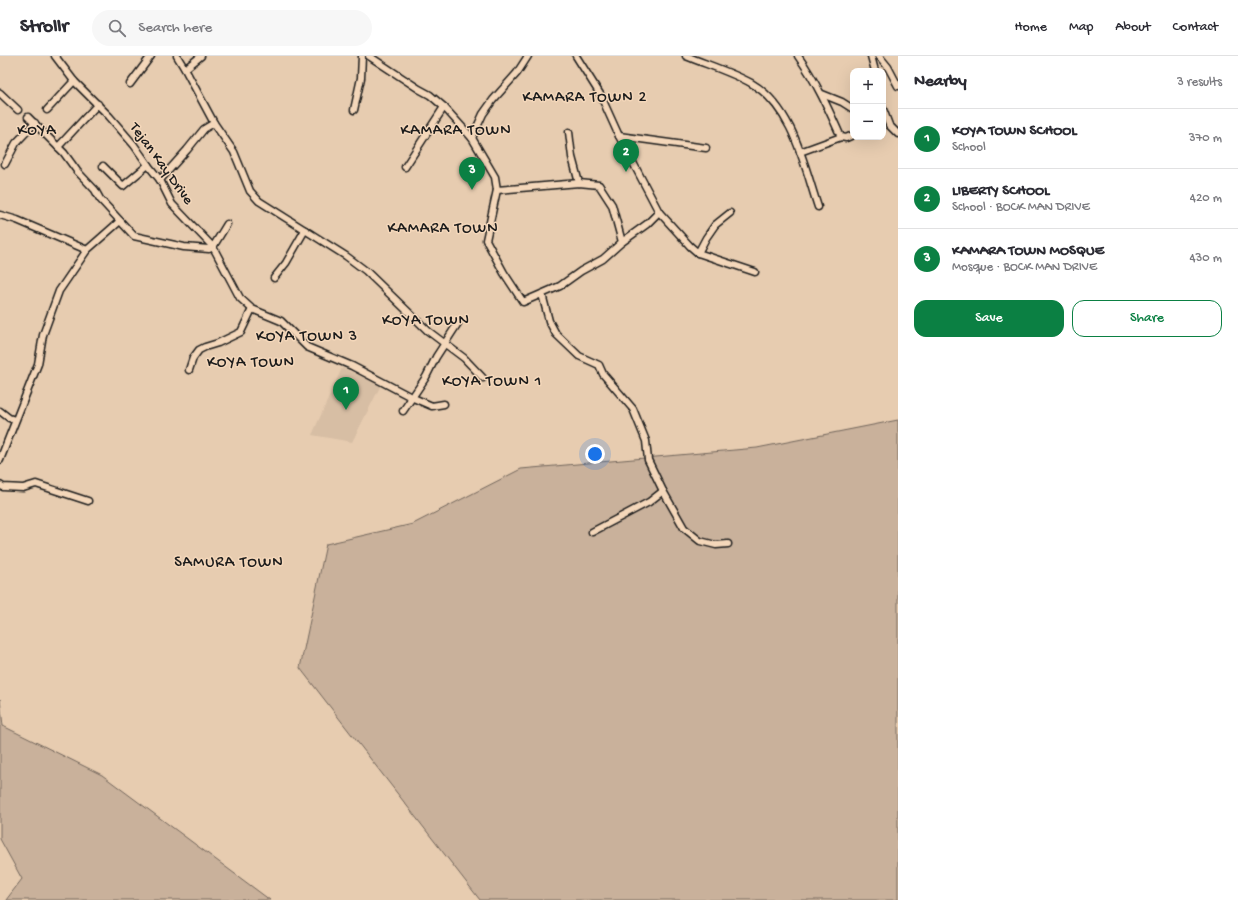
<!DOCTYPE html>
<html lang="en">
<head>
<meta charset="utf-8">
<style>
  :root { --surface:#fff; --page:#f7f7f7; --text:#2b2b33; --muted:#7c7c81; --line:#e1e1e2; --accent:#0b8043 }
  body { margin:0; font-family:"Gochi Hand",sans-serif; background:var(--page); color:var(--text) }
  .controls { position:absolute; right:12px; top:12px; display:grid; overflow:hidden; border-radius:8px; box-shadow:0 4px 16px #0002 }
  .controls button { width:36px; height:36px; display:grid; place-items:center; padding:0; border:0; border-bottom:1px solid var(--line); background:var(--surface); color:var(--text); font:20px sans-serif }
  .you { position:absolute; left:595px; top:398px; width:14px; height:14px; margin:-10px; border:3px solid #fff; border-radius:50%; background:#1a73e8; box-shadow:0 0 0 6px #1a73e833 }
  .badge { display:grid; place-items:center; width:26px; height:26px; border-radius:50%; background:var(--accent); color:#fff; font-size:13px; font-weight:700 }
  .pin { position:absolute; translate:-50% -33px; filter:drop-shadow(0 1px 2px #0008) }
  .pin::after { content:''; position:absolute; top:21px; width:14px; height:12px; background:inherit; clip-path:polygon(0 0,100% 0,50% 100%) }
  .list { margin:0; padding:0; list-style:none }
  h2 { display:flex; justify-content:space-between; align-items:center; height:52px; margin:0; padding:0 16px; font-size:17px }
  h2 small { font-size:13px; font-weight:400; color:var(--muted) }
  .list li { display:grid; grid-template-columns:26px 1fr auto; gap:12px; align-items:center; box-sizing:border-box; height:60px; padding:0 16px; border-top:1px solid var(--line) }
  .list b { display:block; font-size:15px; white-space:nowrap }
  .list p { margin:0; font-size:13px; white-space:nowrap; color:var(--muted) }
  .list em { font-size:13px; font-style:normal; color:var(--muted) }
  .actions { display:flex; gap:8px; padding:12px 16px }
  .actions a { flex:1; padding:9px 0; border:1px solid var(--accent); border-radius:12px; text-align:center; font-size:14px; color:var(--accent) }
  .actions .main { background:var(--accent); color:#fff }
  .icon { flex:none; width:22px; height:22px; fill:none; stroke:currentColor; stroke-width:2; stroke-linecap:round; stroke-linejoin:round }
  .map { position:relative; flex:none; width:898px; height:844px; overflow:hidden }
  header { display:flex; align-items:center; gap:24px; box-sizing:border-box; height:56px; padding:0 20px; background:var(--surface); border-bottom:1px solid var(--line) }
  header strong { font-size:19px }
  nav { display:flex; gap:22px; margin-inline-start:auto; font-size:14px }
  .search { width:280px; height:36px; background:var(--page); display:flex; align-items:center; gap:10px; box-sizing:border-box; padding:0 14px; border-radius:22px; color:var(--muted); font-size:15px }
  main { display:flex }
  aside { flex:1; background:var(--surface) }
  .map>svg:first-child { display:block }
  .built { fill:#d7bea4 }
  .green { fill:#c9b19b; stroke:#72665c }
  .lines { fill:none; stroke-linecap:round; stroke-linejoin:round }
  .minor-casing { stroke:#1c1c1c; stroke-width:9 }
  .minor { stroke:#f4d7ba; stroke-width:6 }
  .labels { text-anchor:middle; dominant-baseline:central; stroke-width:3; stroke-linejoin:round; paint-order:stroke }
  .street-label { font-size:15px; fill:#1c1c1c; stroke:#f4d7ba }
  .neighbourhood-label { font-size:16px; letter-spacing:1px; fill:#1c1c1c; stroke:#f4d7ba }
</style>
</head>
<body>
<header>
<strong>Strollr</strong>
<div class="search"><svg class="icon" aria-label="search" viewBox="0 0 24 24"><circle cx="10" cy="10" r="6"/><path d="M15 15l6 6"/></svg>Search here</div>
<nav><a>Home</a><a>Map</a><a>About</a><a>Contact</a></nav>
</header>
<main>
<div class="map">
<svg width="898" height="844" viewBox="0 0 898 844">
  <rect width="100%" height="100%" fill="#e7ccb0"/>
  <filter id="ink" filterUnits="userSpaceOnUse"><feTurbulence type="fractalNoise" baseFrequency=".025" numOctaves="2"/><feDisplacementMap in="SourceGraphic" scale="8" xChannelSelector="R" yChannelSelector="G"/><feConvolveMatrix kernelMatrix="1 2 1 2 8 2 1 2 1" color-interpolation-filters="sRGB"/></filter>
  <g filter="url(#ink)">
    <!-- built -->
    <polygon class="built" points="342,312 381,329 352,386 312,379"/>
    <!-- green -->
    <g class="green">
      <polygon points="898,364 898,844 480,844 300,612 326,488 413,468 521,413 757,392"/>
      <polygon points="0,643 3,670 102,719 270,844 6,844 22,823 0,783"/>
    </g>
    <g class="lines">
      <defs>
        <g id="minor">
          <polyline points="55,0 74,25 109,60 134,89 148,109 160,124 172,148 213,191 240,242 252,253 281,265 307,291 352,310 411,341 432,350 444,348"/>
          <polyline points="177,0 186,15 214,67 234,96 250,135 259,145 346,200 366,215 428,275 464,302 483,322"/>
          <polyline points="369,0 419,33 430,39 444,51 472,82 495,121 497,134 486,184 504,217 523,246 560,230 581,215 603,203 622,186 647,168 659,156"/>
          <polyline points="576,0 600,38 619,80 659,156 690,190 698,197 755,216"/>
          <path d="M686,0C708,9 731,16 751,27C793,51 804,109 818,151"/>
          <path d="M798,0C817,27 828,52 841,81"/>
          <polyline points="871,0 875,15"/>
          <polyline points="879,0 888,11 898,30"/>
          <polyline points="185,13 201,0"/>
          <polyline points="130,28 151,0"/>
          <polyline points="0,37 18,54"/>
          <polyline points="822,38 842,46 853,53"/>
          <polyline points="883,53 889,69 898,78"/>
          <polyline points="47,54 74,25"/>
          <polyline points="354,54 361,22 362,0"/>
          <polyline points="28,61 64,97 77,115 95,134 100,143 134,180 184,191 209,193 213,191 227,168"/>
          <polyline points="569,76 572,101 579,127"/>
          <polyline points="619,80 706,92"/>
          <polyline points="472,82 483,58 493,44 517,17 528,0"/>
          <polyline points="58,91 98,48"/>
          <polyline points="800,96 841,81 846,82 853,79"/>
          <polyline points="5,108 16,87 35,67"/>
          <polyline points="103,110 123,130 148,109"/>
          <polyline points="405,111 444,51"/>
          <polyline points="160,124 187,94 204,73 214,67"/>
          <polyline points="497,134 579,127 599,129 612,149 622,186"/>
          <polyline points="0,159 17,164 87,194"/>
          <polyline points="698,197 706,182 715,169 730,157"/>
          <polyline points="274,222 286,207 305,174"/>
          <polyline points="542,238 549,265 556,278 579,300 599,309 603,318 633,353 646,385 648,404 663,435 684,472 700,485 716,489 728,488"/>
          <polyline points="189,314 193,302 199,294 205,291 218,287 241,276 252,253"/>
          <polyline points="0,355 9,362 15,364"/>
          <polyline points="403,355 426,321 436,301 458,267"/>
          <polyline points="0,404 38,308 43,279 59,235 87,194 120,165"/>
          <polyline points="0,429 3,431 23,432 36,428 88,445"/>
          <polyline points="592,476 649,446 663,435"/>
        </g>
      </defs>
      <!-- minor casing -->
      <use href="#minor" class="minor-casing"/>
      <!-- minor -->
      <use href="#minor" class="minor"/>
    </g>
  </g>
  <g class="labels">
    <!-- street labels -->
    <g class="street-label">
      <text transform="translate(161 108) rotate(54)">Tejan Kay Drive</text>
    </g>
    <!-- neighbourhood labels -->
    <g class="neighbourhood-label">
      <text x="585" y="42">KAMARA TOWN 2</text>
      <text x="37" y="75">KOYA</text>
      <text x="456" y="75">KAMARA TOWN</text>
      <text x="443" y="173">KAMARA TOWN</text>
      <text x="426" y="265">KOYA TOWN</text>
      <text x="307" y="281">KOYA TOWN 3</text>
      <text x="251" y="307">KOYA TOWN</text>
      <text x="492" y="326">KOYA TOWN 1</text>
      <text x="229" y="507">SAMURA TOWN</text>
    </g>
  </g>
</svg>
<div class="controls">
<button>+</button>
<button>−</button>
</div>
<div class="you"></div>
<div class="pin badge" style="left:346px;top:354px">1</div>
<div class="pin badge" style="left:626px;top:116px">2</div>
<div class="pin badge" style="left:472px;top:134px">3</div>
</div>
<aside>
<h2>Nearby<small>3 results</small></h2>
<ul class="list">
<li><span class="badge">1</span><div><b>KOYA TOWN SCHOOL</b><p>School</p></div><em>370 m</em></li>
<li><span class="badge">2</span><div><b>LIBERTY SCHOOL</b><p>School · BOCK MAN DRIVE</p></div><em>420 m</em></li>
<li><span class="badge">3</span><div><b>KAMARA TOWN MOSQUE</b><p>Mosque · BOCK MAN DRIVE</p></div><em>430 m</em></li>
</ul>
<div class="actions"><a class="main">Save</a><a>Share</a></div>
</aside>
</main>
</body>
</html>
